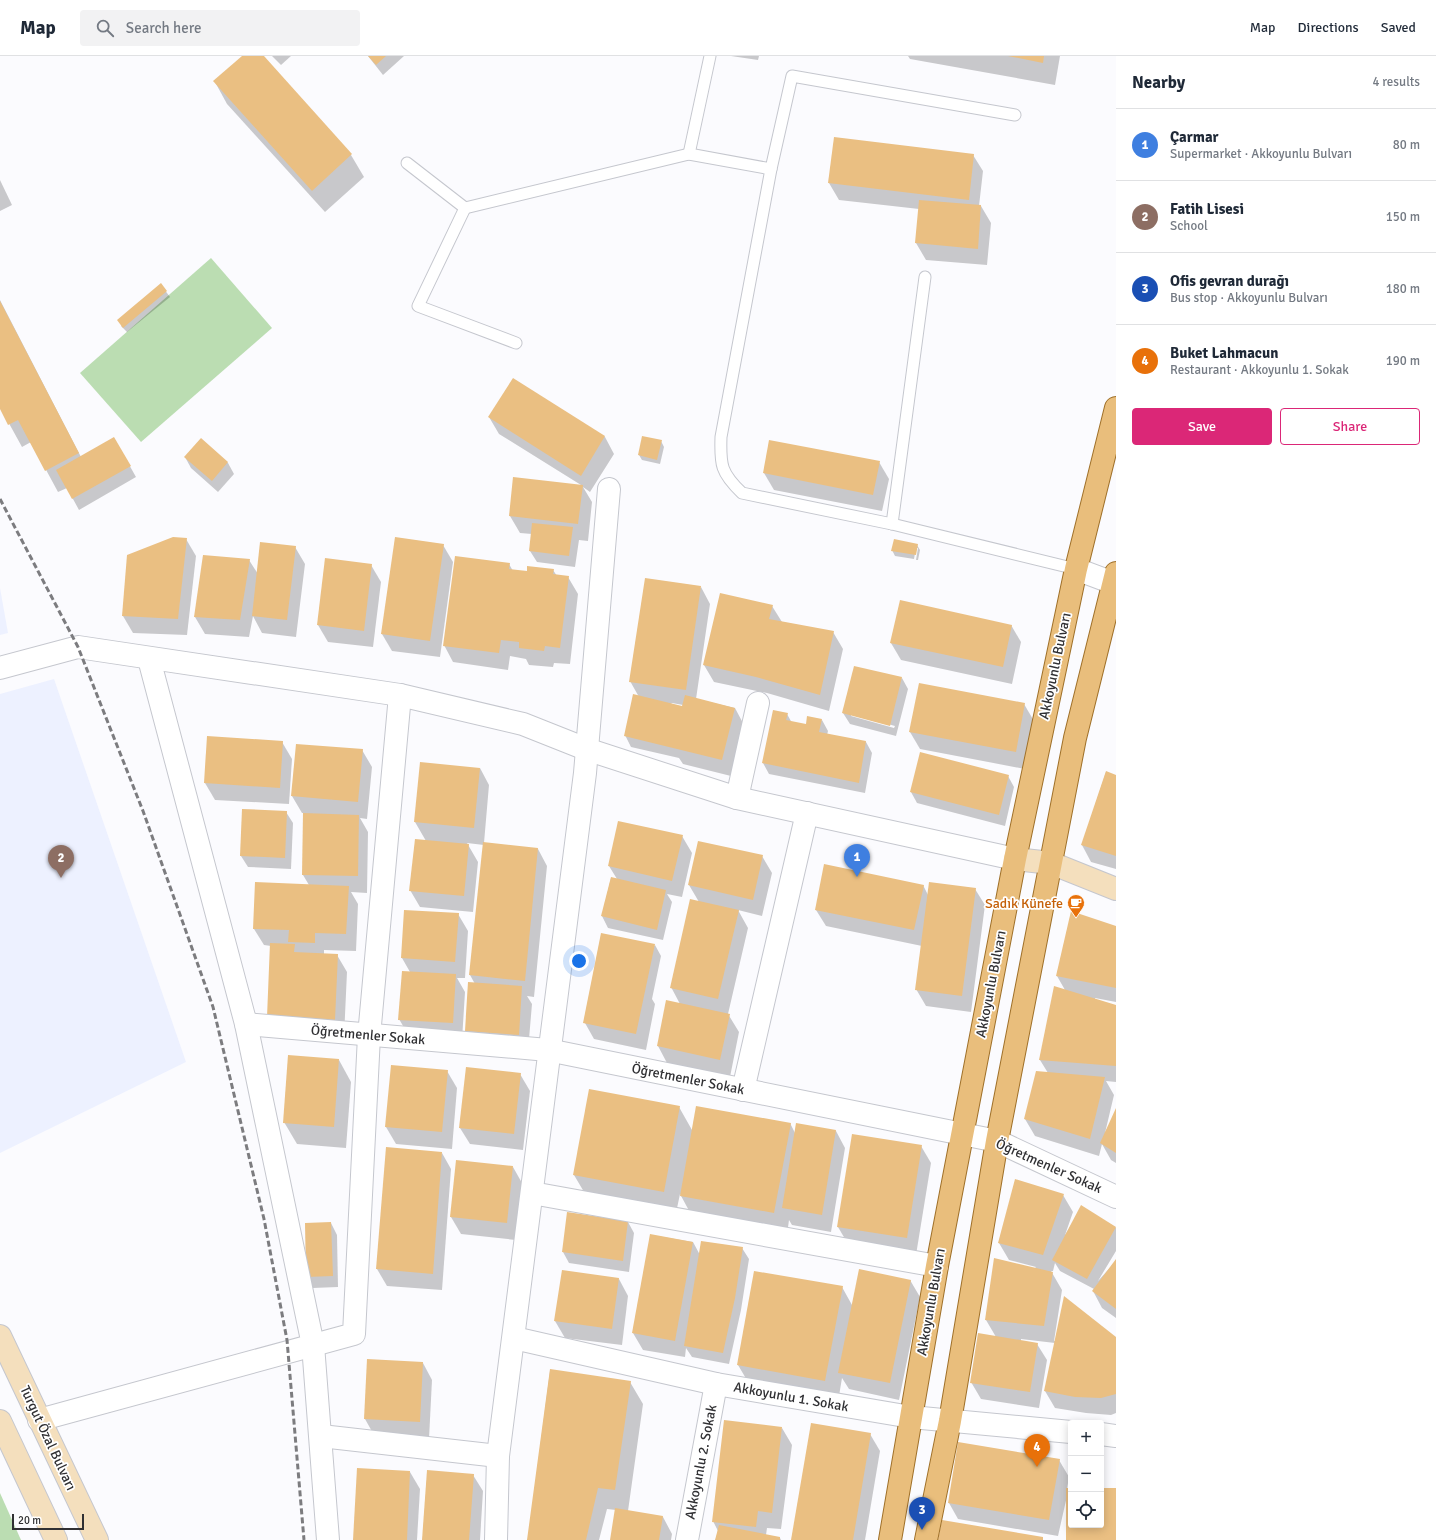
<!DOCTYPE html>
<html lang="en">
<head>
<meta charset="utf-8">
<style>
  :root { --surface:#fff; --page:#f2f2f3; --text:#1f2937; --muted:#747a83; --line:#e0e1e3; --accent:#db2777 }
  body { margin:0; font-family:Signika,sans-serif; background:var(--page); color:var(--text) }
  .controls { position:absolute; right:12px; bottom:12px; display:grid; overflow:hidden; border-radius:4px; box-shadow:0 2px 10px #0003 }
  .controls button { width:36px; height:36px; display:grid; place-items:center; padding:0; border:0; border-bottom:1px solid var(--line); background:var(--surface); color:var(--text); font:20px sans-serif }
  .scale { position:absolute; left:12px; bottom:10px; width:72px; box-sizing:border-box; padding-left:4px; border:2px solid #303033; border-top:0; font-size:11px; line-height:14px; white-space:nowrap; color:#303033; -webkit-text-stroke:3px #fff; paint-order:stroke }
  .you { position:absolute; left:579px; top:905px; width:14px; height:14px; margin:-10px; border:3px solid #fff; border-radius:50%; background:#1a73e8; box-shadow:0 0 0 6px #1a73e833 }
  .badge { display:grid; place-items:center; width:26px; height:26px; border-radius:50%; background:var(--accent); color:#fff; font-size:13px; font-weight:700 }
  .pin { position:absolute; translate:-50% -33px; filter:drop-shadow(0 1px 2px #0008) }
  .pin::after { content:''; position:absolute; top:21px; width:14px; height:12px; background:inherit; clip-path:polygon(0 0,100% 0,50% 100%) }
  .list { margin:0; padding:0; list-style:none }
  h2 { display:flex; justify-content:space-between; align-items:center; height:52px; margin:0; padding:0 16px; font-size:17px }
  h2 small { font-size:13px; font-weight:400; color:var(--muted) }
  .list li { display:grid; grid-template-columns:26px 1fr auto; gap:12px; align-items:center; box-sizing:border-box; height:72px; padding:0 16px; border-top:1px solid var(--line) }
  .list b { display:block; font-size:15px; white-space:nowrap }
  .list p { margin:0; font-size:13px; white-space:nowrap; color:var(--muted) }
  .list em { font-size:13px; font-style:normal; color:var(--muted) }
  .actions { display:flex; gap:8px; padding:12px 16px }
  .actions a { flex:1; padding:9px 0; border:1px solid var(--accent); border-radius:4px; text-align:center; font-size:14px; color:var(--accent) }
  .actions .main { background:var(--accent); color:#fff }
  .icon { flex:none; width:22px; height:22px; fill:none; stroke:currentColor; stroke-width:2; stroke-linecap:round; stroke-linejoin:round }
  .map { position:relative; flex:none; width:1116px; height:1484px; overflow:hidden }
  header { display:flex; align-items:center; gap:24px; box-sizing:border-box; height:56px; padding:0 20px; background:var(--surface); border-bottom:1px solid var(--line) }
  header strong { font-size:19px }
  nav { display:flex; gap:22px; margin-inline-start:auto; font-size:14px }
  .search { width:280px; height:36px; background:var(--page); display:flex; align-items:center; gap:10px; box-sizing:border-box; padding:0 14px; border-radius:4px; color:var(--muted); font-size:15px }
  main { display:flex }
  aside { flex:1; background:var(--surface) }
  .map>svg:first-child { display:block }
  .built { fill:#edf1ff }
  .green { fill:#bbddb2 }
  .shadow { fill:#0003; fill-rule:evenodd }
  .building { fill:#eabf82 }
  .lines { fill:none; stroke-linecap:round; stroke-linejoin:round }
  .lane-casing { stroke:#c5c7ce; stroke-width:13 }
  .street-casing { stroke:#c5c7ce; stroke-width:24 }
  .secondary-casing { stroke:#c5c7ce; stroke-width:24 }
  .primary-casing { stroke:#9f7029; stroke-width:24 }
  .lane { stroke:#fff; stroke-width:11 }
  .street { stroke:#fff; stroke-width:22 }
  .secondary { stroke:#f4dfbd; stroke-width:22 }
  .primary { stroke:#e9be7c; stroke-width:22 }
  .rail { stroke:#7c7c7f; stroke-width:3; stroke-dasharray:6 3; stroke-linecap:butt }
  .labels { text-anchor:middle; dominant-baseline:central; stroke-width:3.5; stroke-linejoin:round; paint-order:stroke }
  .street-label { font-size:14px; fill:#303033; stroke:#fff }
  .food-label { font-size:14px; fill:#c56008; stroke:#fff; text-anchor:end }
</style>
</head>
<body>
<header>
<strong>Map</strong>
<div class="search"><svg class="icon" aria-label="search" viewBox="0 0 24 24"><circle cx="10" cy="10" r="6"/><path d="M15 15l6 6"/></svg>Search here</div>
<nav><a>Map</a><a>Directions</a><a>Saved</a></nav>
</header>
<main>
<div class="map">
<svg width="1116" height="1484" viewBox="0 0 1116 1484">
  <rect width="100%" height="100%" fill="#fbfbfe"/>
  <!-- built -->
  <g class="built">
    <polygon points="0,532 8,577 0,579"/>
    <polygon points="54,623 186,1006 0,1097 0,638"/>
  </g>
  <!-- green -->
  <g class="green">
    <polygon points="211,202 272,272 141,386 80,317"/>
    <polygon points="0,1437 21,1484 0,1484"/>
  </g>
  <!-- shadow -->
  <g class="shadow">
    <polygon points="244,0 262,0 351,99 364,121 325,156 227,48 215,26"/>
    <polygon points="272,0 291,0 281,9"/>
    <polygon points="368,0 404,0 383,19"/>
    <polygon points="731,0 759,0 758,4"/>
    <polygon points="908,0 1060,0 1055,29 910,3"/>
    <polygon points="973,99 983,115 979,150 981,150 991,167 987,209 926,204 916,187 919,153 839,144 829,127"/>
    <polygon points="0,124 12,149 0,155"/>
    <polygon points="161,229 170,241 127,276 121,270"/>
    <polygon points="0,244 81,401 114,382 136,421 79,454 67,432 58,436 31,386 22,391 0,351"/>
    <polygon points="513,323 605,381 614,398 590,436 583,431 592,446 588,485 579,484 575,511 537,506 530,495 532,478 520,477 510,460 581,429 499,378 489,361"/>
    <polygon points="201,383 228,407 234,418 218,436 191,412 185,401"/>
    <polygon points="661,385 664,391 660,408 642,404 639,399"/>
    <polygon points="879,406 889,423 882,455 774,434 764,417"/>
    <polygon points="186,483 196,500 187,579 133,577 123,560"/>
    <polygon points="443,489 453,506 440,601 392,595 382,578"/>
    <polygon points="917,489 920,494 918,504 916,504 918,492 916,492 914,503 895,500 892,494"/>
    <polygon points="295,491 305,508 296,581 262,577 253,560 249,581 205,578 195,561 249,504 258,518"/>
    <polygon points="509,508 513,515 527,517 553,514 557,520 568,521 578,538 570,608 554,607 553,611 529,609 526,603 510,600 508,614 453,606 444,589"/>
    <polygon points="371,509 381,526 373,591 328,586 318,569"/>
    <path d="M701,531L710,548L696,643L735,652L744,669L731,720L683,708L679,702L631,691L625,679L639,641L630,625ZM672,647L683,649V651L671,648Z"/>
    <polygon points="772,550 782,566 833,576 843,593 829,655 767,637 714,626 704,609"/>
    <polygon points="1011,569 1021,586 1012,628 901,604 891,587"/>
    <path d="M902,622L908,633L896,680L850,668L843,657ZM851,658L895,670L894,672L851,660Z"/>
    <polygon points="1024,648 1034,665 1025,713 920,693 910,676"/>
    <polygon points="787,658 792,667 806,670 822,664 828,675 827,679 866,686 872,697 865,737 769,718 763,707"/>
    <polygon points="282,686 292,703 289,748 215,744 205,727"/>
    <polygon points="362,694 372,711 367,763 360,762 368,776 367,837 351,836 358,848 356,895 324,894 324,898 337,899 347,916 344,981 277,978 271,890 264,889 254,873 309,829 303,819 304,757 302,757 292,740"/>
    <polygon points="480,712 489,729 484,787 538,793 547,810 534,941 527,940 532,948 528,995 475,992 466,975 475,928 470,919 484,789 467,787 478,806 473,856 420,851 410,834 426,785 415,766"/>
    <polygon points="1106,716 1116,720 1116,813 1091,806 1082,789"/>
    <polygon points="1008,720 1014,731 1005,770 917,747 911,736"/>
    <polygon points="286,756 293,767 291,813 248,811 241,800"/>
    <polygon points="682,780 692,797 682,841 667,838 672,846 663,884 608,872 602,860 611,822 617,823 609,810"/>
    <polygon points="762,800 772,817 762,860 738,854 748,872 728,958 739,976 730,1021 667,1007 658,990 680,948 671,931 699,846 689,829"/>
    <polygon points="923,829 928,839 975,833 985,849 971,956 926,950 916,933 922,890 826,870 816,854"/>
    <polygon points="405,855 458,858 468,875 465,922 457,922 465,936 462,984 409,980 399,963 410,916 402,902"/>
    <polygon points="1072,857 1116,871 1116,946 1095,942 1095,944 1116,950 1116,1026 1106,1025 1114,1039 1105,1077 1116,1055 1116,1107 1111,1104 1102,1088 1099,1100 1035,1080 1025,1063 1048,1017 1040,1004 1065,934 1057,920"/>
    <polygon points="655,889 661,900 652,943 655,948 646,994 594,983 585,967"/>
    <polygon points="339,1004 351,1026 346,1092 297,1088 284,1066"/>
    <polygon points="447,1015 457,1032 452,1093 396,1088 386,1071"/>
    <polygon points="520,1018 530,1035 523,1094 470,1088 460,1072"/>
    <polygon points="679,1051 692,1074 790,1067 795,1077 836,1075 845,1092 831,1176 792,1169 789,1164 787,1179 693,1162 680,1138 676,1157 587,1141 574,1119"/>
    <polygon points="921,1090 931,1107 916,1199 848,1188 838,1171"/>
    <polygon points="442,1097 451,1113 442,1234 387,1230 377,1213"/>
    <polygon points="513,1111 522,1127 516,1184 461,1178 451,1161"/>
    <polygon points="1063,1139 1073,1156 1065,1179 1082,1151 1116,1172 1116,1195 1098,1225 1116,1205 1116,1262 1102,1252 1093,1235 1094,1233 1060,1215 1055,1207 1053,1215 1051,1215 1062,1234 1054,1285 1116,1282 1116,1357 1111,1359 1086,1357 1055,1352 1045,1335 1055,1287 1021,1283 1021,1285 1037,1288 1047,1304 1039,1352 981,1343 971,1326 996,1281 986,1264 1036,1211 1009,1204 999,1187"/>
    <polygon points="568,1158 628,1166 634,1177 629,1216 569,1207 563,1196"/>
    <polygon points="331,1167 337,1179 338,1231 313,1232 307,1220"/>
    <polygon points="651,1179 693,1186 700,1199 742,1192 749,1203 741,1254 729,1308 692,1301 686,1292 685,1301 643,1294 633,1277"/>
    <polygon points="619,1223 628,1240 622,1289 565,1282 555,1265"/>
    <polygon points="910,1224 920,1241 899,1344 849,1333 842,1322 838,1346 751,1331 738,1309 842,1231 852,1249"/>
    <polygon points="423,1307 432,1324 429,1383 374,1379 365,1363"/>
    <polygon points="550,1315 630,1326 643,1348 628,1455 663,1461 672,1478 671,1484 611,1484 616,1454 607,1453 599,1484 528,1484"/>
    <polygon points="782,1372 792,1389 781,1473 767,1472 766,1479 780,1482 781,1484 716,1484 718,1475 713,1465"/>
    <polygon points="870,1378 880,1395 865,1484 792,1484"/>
    <polygon points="1059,1404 1069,1421 1067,1433 1071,1433 1071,1469 1101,1469 1101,1433 1116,1433 1116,1484 1067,1484 1067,1440 1058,1480 958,1463 949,1447"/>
    <polygon points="410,1416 420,1433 417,1484 354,1484"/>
    <polygon points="473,1419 483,1435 480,1484 423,1484"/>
  </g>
  <!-- building -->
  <g class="building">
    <polygon points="242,0 264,0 352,98 312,135 213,25"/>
    <polygon points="368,0 386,0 376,9"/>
    <polygon points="1008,0 1044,0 1043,7"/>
    <polygon points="834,81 974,98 969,144 828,127"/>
    <polygon points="919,144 981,149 978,193 915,187"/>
    <polygon points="161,227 167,235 123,272 117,264"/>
    <polygon points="0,245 79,397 45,415 18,364 8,369 0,353"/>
    <polygon points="513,322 605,380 581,420 488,361"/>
    <polygon points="642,380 662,384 657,404 638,399"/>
    <polygon points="114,381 131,410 72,443 56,414"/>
    <polygon points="201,382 228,406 212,425 184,401"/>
    <polygon points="769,384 880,405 873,439 763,417"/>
    <polygon points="513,421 583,429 578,468 509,460"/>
    <polygon points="532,467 573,471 569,500 529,495"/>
    <polygon points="173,481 187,482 178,563 122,560 127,499"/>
    <polygon points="395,481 444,488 430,585 381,578"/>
    <polygon points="894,483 918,488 916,499 891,495"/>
    <polygon points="260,486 296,490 287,564 252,560"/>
    <polygon points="203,499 250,503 240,564 194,561"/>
    <polygon points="455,500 510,507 509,513 527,515 527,510 554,513 553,518 569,520 560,592 545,590 544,595 519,592 519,586 501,584 499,597 443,590"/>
    <polygon points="325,502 372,508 364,575 317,569"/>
    <polygon points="645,522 701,530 686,634 629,626"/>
    <polygon points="720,537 773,549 769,563 834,575 820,639 756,621 703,609"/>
    <polygon points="900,544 1012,569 1003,611 890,587"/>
    <polygon points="854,610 902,621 890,670 842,657"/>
    <polygon points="919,627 1025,647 1016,696 909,676"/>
    <polygon points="633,638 682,650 685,639 735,652 722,704 624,680"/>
    <polygon points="773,654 788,657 786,664 806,668 807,660 822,663 819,676 866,685 859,727 762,707"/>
    <polygon points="207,680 283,685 280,732 204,727"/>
    <polygon points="296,688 363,693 358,746 291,740"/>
    <polygon points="920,696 1009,719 999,759 910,736"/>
    <polygon points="420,706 480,712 474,772 414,766"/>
    <polygon points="1106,715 1116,719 1116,800 1081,789"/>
    <polygon points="242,753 287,755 285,802 240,800"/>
    <polygon points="303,757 359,759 358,820 302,819"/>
    <polygon points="618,765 683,779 672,825 608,810"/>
    <polygon points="415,783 469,788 464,840 409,835"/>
    <polygon points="698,785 763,799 753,844 688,829"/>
    <polygon points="483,786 538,792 525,925 469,919"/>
    <polygon points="824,808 924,829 914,874 815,854"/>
    <polygon points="611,821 666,834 657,874 601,860"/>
    <polygon points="255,826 349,830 346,878 315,877 315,887 288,886 289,874 253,873"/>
    <polygon points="929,826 976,832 962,940 915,934"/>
    <polygon points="690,843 739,854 718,943 670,932"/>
    <polygon points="404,854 459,857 455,906 401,902"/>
    <polygon points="1071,855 1116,870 1116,932 1056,920"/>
    <polygon points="601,877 655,888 636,978 583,967"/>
    <polygon points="270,887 295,888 294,896 338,898 335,964 267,961"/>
    <polygon points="402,915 456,918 453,967 398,964"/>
    <polygon points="468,926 522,930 519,979 465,975"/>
    <polygon points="1054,930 1116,949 1116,1010 1039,1004"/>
    <polygon points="666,944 730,958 720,1004 657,990"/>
    <polygon points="288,999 339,1003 334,1071 283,1067"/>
    <polygon points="391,1009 448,1014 442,1076 385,1071"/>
    <polygon points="466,1011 521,1017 514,1078 459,1072"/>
    <polygon points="1036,1015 1105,1021 1090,1083 1024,1063"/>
    <polygon points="589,1033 680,1050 664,1136 573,1119"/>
    <polygon points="696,1050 791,1067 774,1157 680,1140"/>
    <polygon points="1116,1052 1116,1097 1100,1087"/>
    <polygon points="796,1067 836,1074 822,1159 782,1152"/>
    <polygon points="852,1078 922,1089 907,1182 837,1171"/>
    <polygon points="386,1091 442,1096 433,1218 376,1213"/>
    <polygon points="456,1104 513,1110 507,1167 450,1161"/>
    <polygon points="1015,1123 1064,1138 1043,1199 998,1187"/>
    <polygon points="1081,1149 1116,1171 1087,1223 1052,1204"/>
    <polygon points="567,1156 628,1165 623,1205 562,1196"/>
    <polygon points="331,1166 333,1220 306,1221 305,1167"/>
    <polygon points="650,1178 693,1186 675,1285 632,1277"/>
    <polygon points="701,1185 743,1191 735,1242 723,1297 684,1290"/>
    <polygon points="994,1202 1053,1216 1044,1270 985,1264"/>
    <polygon points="1116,1203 1116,1253 1092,1235"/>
    <polygon points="859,1213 911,1224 890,1327 838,1317"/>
    <polygon points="562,1214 619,1222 612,1273 554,1265"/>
    <polygon points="754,1215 843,1230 825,1325 737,1309"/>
    <polygon points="1064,1240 1116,1281 1116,1338 1101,1342 1075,1341 1044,1335"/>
    <polygon points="978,1277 1038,1287 1030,1336 970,1327"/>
    <polygon points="367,1303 423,1306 420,1366 364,1363"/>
    <polygon points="550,1313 631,1325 615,1434 598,1432 586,1484 527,1484"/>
    <polygon points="724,1364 782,1371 772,1457 758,1455 756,1471 712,1466"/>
    <polygon points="811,1367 871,1377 853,1484 791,1484"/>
    <polygon points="958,1386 1060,1403 1049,1464 948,1447"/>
    <polygon points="357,1412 410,1415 407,1484 353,1484"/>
    <polygon points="427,1414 474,1418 469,1484 422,1484"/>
    <polygon points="1066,1432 1071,1432 1071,1469 1101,1469 1101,1432 1116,1432 1116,1484 1066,1484"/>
    <polygon points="615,1452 663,1460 659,1484 610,1484"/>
    <polygon points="942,1464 1043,1481 1043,1484 938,1484"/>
    <polygon points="719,1469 780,1481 780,1484 715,1484"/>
  </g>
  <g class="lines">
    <defs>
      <g id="lane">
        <path d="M1015,59L792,20L771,113L721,381C720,409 721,417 742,437L892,468L1076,513"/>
        <polyline points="689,98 710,0"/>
        <polyline points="407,107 465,152"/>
        <polyline points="465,152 689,98 771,113"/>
        <polyline points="465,152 418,250 516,287"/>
        <polyline points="892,468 925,221"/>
      </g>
      <g id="street">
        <polyline points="1076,513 1116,528"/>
        <polyline points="149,603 246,968 313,1289 328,1484"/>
        <polyline points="0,612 78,591 400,639 523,668 586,693 737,742 1015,803"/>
        <polyline points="737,742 758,647"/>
        <polyline points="246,968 548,994 997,1085 1116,1141"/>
        <polyline points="743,1034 807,757"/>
        <polyline points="532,1137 937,1210"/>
        <polyline points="514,1282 716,1328 911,1361 1071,1376"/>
        <polyline points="39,1364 354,1278 369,980 400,639"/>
        <polyline points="1101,1378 1116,1380"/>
        <polyline points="321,1380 498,1400"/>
        <polyline points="496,1484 498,1400 585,717 609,433"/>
        <polyline points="687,1484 716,1328"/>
      </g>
      <g id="secondary">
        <polyline points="1015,803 1051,807 1116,833"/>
        <polyline points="0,1280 97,1484"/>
        <polyline points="0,1365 56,1484"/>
      </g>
      <g id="primary">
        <polyline points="890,1484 937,1210 1015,803 1076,513 1116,352"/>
        <polyline points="926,1484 950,1365 997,1085 1075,682 1116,517"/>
      </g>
    </defs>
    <!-- lane casing -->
    <use href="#lane" class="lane-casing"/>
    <!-- street casing -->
    <use href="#street" class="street-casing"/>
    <!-- secondary casing -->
    <use href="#secondary" class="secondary-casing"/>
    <!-- primary casing -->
    <use href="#primary" class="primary-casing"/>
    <!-- lane -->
    <use href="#lane" class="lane"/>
    <!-- street -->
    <use href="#street" class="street"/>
    <!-- secondary -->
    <use href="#secondary" class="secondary"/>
    <!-- primary -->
    <use href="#primary" class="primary"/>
    <!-- rail -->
    <polyline class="rail" points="0,443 78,591 143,755 213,951 264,1163 287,1284 304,1484"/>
  </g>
  <!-- icons -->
  <defs>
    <symbol id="cafe-pin" viewBox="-11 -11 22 30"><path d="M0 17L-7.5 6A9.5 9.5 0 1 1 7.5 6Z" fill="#e8710a" stroke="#fff"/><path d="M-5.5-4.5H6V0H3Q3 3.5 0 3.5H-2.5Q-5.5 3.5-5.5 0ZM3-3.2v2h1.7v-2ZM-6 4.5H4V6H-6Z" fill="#fff"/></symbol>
  </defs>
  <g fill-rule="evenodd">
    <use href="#cafe-pin" x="1066" y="837" width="20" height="27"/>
  </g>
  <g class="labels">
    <!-- street labels -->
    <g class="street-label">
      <text transform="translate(1055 610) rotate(-78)">Akkoyunlu Bulvarı</text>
      <text transform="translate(991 928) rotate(-79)">Akkoyunlu Bulvarı</text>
      <text transform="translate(368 979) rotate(5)">Öğretmenler Sokak</text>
      <text transform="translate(688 1023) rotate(11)">Öğretmenler Sokak</text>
      <text transform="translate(1049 1110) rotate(24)">Öğretmenler Sokak</text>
      <text transform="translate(931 1246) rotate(-80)">Akkoyunlu Bulvarı</text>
      <text transform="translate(791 1341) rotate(10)">Akkoyunlu 1. Sokak</text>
      <text transform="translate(48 1382) rotate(65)">Turgut Özal Bulvarı</text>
      <text transform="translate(701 1406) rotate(-79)">Akkoyunlu 2. Sokak</text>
    </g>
    <!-- food labels -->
    <g class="food-label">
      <text x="1063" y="847">Sadık Künefe</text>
    </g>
  </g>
</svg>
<div class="controls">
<button>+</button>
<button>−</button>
<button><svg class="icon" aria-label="locate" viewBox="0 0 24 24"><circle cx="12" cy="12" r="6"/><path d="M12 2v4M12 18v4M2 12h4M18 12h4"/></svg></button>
</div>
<div class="scale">20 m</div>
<div class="you"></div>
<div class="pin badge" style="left:857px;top:821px;background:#3f7fe0">1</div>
<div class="pin badge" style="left:61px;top:822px;background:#8d6e63">2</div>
<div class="pin badge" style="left:922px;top:1474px;background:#1a4fb4">3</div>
<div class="pin badge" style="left:1037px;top:1411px;background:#e8710a">4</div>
</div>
<aside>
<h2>Nearby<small>4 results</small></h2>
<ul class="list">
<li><span class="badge" style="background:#3f7fe0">1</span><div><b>Çarmar</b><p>Supermarket · Akkoyunlu Bulvarı</p></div><em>80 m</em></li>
<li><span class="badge" style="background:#8d6e63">2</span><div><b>Fatih Lisesi</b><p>School</p></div><em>150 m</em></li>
<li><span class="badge" style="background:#1a4fb4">3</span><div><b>Ofis gevran durağı</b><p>Bus stop · Akkoyunlu Bulvarı</p></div><em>180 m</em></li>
<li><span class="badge" style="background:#e8710a">4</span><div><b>Buket Lahmacun</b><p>Restaurant · Akkoyunlu 1. Sokak</p></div><em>190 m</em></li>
</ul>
<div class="actions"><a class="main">Save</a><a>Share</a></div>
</aside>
</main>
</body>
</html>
